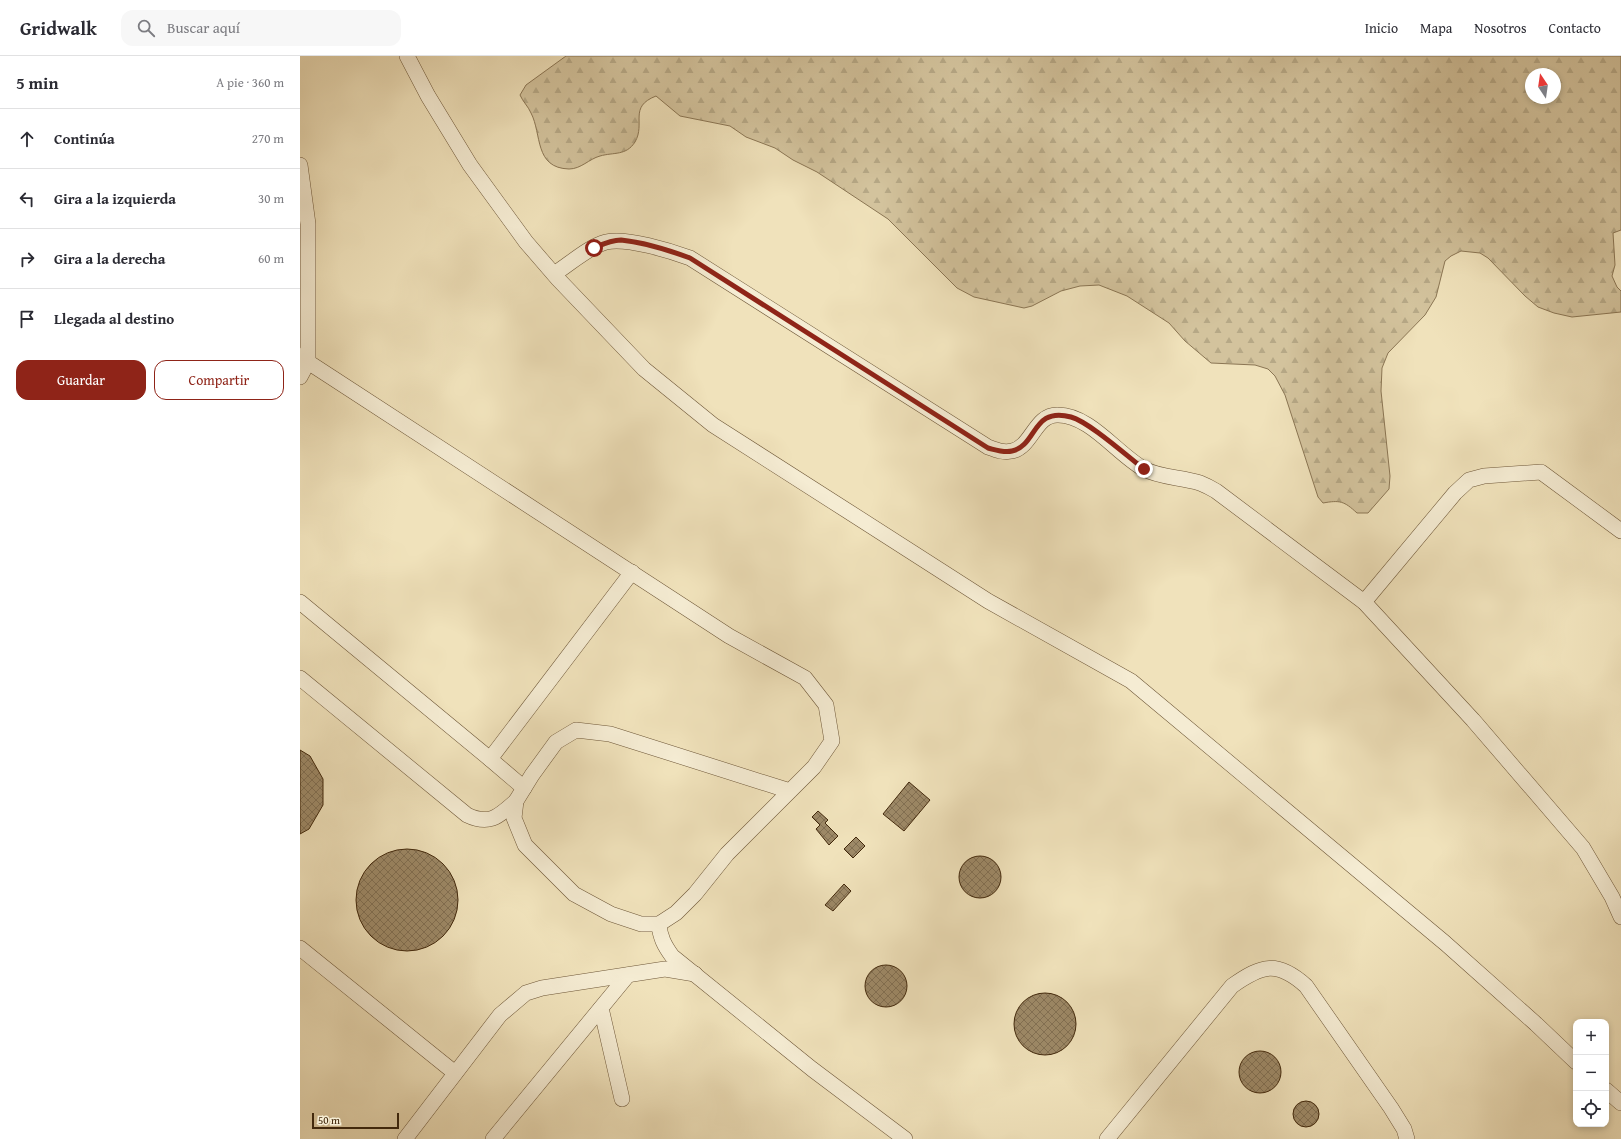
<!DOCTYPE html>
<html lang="es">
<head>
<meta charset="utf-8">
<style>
  :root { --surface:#fff; --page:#f7f7f7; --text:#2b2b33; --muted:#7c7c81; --line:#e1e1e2; --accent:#8f2418 }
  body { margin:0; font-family:"Gentium Book Plus",serif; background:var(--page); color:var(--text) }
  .controls { position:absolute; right:12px; bottom:12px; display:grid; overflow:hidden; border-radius:8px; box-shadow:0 2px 6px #0003 }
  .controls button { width:36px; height:36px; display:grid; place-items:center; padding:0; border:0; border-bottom:1px solid var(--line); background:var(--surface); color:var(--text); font:20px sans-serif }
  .compass { position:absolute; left:1225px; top:12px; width:36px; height:36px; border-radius:50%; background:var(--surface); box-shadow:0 2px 6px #0003; rotate:347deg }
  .scale { position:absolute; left:12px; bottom:10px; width:87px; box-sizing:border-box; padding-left:4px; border:2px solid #43290c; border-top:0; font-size:11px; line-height:14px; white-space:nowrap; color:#43290c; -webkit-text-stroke:3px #f5ecd3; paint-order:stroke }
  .stop { position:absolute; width:12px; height:12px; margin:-9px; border:3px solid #8f2418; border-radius:50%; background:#fff }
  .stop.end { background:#8f2418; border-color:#fff; box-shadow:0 1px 4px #0008 }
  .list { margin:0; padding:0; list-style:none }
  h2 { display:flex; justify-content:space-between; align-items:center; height:52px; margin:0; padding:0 16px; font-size:17px }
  h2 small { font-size:13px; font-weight:400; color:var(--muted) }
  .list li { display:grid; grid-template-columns:26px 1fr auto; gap:12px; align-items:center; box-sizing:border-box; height:60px; padding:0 16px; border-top:1px solid var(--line) }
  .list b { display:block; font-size:15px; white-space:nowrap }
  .list em { font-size:13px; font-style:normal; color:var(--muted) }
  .actions { display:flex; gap:8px; padding:12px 16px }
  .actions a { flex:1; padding:9px 0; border:1px solid var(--accent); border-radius:12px; text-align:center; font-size:14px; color:var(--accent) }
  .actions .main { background:var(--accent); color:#fff }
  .icon { flex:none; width:22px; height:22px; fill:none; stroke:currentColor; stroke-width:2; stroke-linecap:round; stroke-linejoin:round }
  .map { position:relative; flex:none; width:1321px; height:1083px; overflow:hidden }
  header { display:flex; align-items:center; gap:24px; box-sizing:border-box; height:56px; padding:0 20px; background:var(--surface); border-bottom:1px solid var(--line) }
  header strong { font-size:19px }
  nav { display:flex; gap:22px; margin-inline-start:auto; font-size:14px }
  .search { width:280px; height:36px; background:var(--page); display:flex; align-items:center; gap:10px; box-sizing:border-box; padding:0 14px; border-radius:12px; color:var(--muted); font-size:15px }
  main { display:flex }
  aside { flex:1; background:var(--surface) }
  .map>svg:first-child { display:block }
  .forest { fill:url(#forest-firs); stroke:#8b7654; fill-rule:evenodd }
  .building { fill:url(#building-cross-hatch); stroke:#43290c }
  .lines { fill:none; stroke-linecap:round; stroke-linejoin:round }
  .minor-casing { stroke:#6e5738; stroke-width:16 }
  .minor { stroke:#f5ecd3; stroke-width:15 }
  .route { stroke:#8f2418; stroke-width:5 }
</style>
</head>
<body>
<header>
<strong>Gridwalk</strong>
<div class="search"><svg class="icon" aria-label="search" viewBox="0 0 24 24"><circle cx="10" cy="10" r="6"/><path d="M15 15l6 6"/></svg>Buscar aquí</div>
<nav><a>Inicio</a><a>Mapa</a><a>Nosotros</a><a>Contacto</a></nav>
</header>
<main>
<aside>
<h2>5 min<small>A pie · 360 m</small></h2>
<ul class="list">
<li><svg class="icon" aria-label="ahead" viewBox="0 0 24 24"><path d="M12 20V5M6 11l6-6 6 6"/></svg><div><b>Continúa</b></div><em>270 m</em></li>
<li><svg class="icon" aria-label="left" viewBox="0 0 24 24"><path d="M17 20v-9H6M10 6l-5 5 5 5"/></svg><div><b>Gira a la izquierda</b></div><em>30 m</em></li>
<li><svg class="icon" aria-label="right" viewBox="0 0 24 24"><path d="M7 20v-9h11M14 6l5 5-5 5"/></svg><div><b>Gira a la derecha</b></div><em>60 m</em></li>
<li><svg class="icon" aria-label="arrive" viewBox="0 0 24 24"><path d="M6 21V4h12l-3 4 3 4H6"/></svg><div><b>Llegada al destino</b></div></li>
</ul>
<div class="actions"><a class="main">Guardar</a><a>Compartir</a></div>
</aside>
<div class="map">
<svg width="1321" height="1083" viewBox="0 0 1321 1083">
  <defs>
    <pattern id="forest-firs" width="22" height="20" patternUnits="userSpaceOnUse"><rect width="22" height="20" fill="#d3c39d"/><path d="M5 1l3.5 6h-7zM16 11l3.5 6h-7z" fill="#b6a886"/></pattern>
    <pattern id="building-cross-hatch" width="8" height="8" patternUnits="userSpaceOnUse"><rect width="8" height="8" fill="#9d8967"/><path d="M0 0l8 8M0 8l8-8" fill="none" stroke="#827053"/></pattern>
  </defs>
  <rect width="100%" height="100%" fill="#f0e2bb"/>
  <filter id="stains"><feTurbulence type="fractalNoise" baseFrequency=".005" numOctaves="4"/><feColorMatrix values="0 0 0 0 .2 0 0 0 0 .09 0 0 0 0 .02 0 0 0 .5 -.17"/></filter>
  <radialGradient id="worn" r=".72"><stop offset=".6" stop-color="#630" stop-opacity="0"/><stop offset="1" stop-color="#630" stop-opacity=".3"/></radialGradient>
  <!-- forest -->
  <path class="forest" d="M266,0H1321V174L1313,177L1315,209L1312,220L1317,231L1321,235V256L1272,261L1254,257L1238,251L1225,240L1188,202L1180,197L1161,195L1151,200L1145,205L1136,241L1125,259L1088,297L1082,312L1081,335L1090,420L1089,433L1068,457H1057C1044,445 1040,444 1023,447L1018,441L985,339L975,320L968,313L955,309L911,307L885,285L869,267L827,240L799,229L780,230L761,235L732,250L724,252L674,241L657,232L588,163L517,116L493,104L475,92L446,81L430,70L380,60L356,40C328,51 346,67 335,86C326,100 314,96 300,100C289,103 281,113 269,113C234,112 242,78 231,57C228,50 223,46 220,39L226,29ZM1231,18H1255V42H1231Z"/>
  <!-- building -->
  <g class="building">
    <polygon points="0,694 10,700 23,723 23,749 9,773 0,778"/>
    <polygon points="609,726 630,744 604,775 583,758"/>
    <polygon points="518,755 528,764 525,767 538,780 529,789 516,773 520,769 512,761"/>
    <polygon points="556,781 565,790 553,802 544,793"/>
    <circle cx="107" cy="844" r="51"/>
    <circle cx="680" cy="821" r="21"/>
    <polygon points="544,828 551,835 533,855 525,849"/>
    <circle cx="586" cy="930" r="21"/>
    <circle cx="745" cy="968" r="31"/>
    <circle cx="960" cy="1016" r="21"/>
    <circle cx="1006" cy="1058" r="13"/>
  </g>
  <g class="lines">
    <defs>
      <g id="minor">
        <polyline points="107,0 128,40 170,109 226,186 258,223 344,313 413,369 546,454 688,545 831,625 1145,887 1236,968 1276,1006"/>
        <polyline points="0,109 8,168 8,306 429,580 505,622 526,649 532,685 514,711 427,798 395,838 376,857 359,868 341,868 311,858 274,838 225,789 214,762 216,745 232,719 256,686 276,674 310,678 490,735"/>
        <path d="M254,218C270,208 288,191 306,186C326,181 371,195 390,202L688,391C696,394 703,397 712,395C732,391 735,358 758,359C790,359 817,398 844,413C861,422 881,421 900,427C905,429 911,432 916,435L1064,546L1173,664L1283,792L1312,841L1321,861"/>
        <polyline points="0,321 8,306 5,298"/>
        <polyline points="0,546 190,703 224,732"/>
        <polyline points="1064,546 1155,437 1169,424 1184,420 1241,416 1321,475"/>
        <path d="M0,622L167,759C190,770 199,760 216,745"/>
        <polyline points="190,703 332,516"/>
        <path d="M359,868C360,881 364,889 372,900L512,1013L605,1083"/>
        <polyline points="0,892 155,1017"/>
        <polyline points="301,952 322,1043"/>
        <polyline points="1306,1034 1321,1047"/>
        <polyline points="105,1083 200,959 226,937 242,932 365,913 395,918"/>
        <polyline points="193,1083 328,919"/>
        <path d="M807,1083L932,930C962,909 977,904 1006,930L1091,1052L1104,1073L1107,1083"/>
      </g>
    </defs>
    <!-- minor casing -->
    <use href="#minor" class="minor-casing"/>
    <!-- minor -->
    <use href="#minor" class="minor"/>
  </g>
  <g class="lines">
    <!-- route -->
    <path class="route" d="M294,192C303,188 311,184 321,184C341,186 371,195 390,202L688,392C696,394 704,397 712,395C737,390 732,350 771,361C789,366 827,400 844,413"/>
  </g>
  <rect width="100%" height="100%" filter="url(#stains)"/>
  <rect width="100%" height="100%" fill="url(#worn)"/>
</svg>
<div class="controls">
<button>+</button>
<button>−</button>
<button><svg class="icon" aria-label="locate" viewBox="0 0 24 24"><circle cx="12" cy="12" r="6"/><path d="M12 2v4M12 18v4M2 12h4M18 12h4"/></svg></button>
</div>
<svg class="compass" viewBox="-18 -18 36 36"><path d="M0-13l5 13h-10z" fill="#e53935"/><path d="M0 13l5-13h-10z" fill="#7c7c81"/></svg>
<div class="scale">50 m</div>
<div class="stop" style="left:294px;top:192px"></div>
<div class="stop end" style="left:844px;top:413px"></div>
</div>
</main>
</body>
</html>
